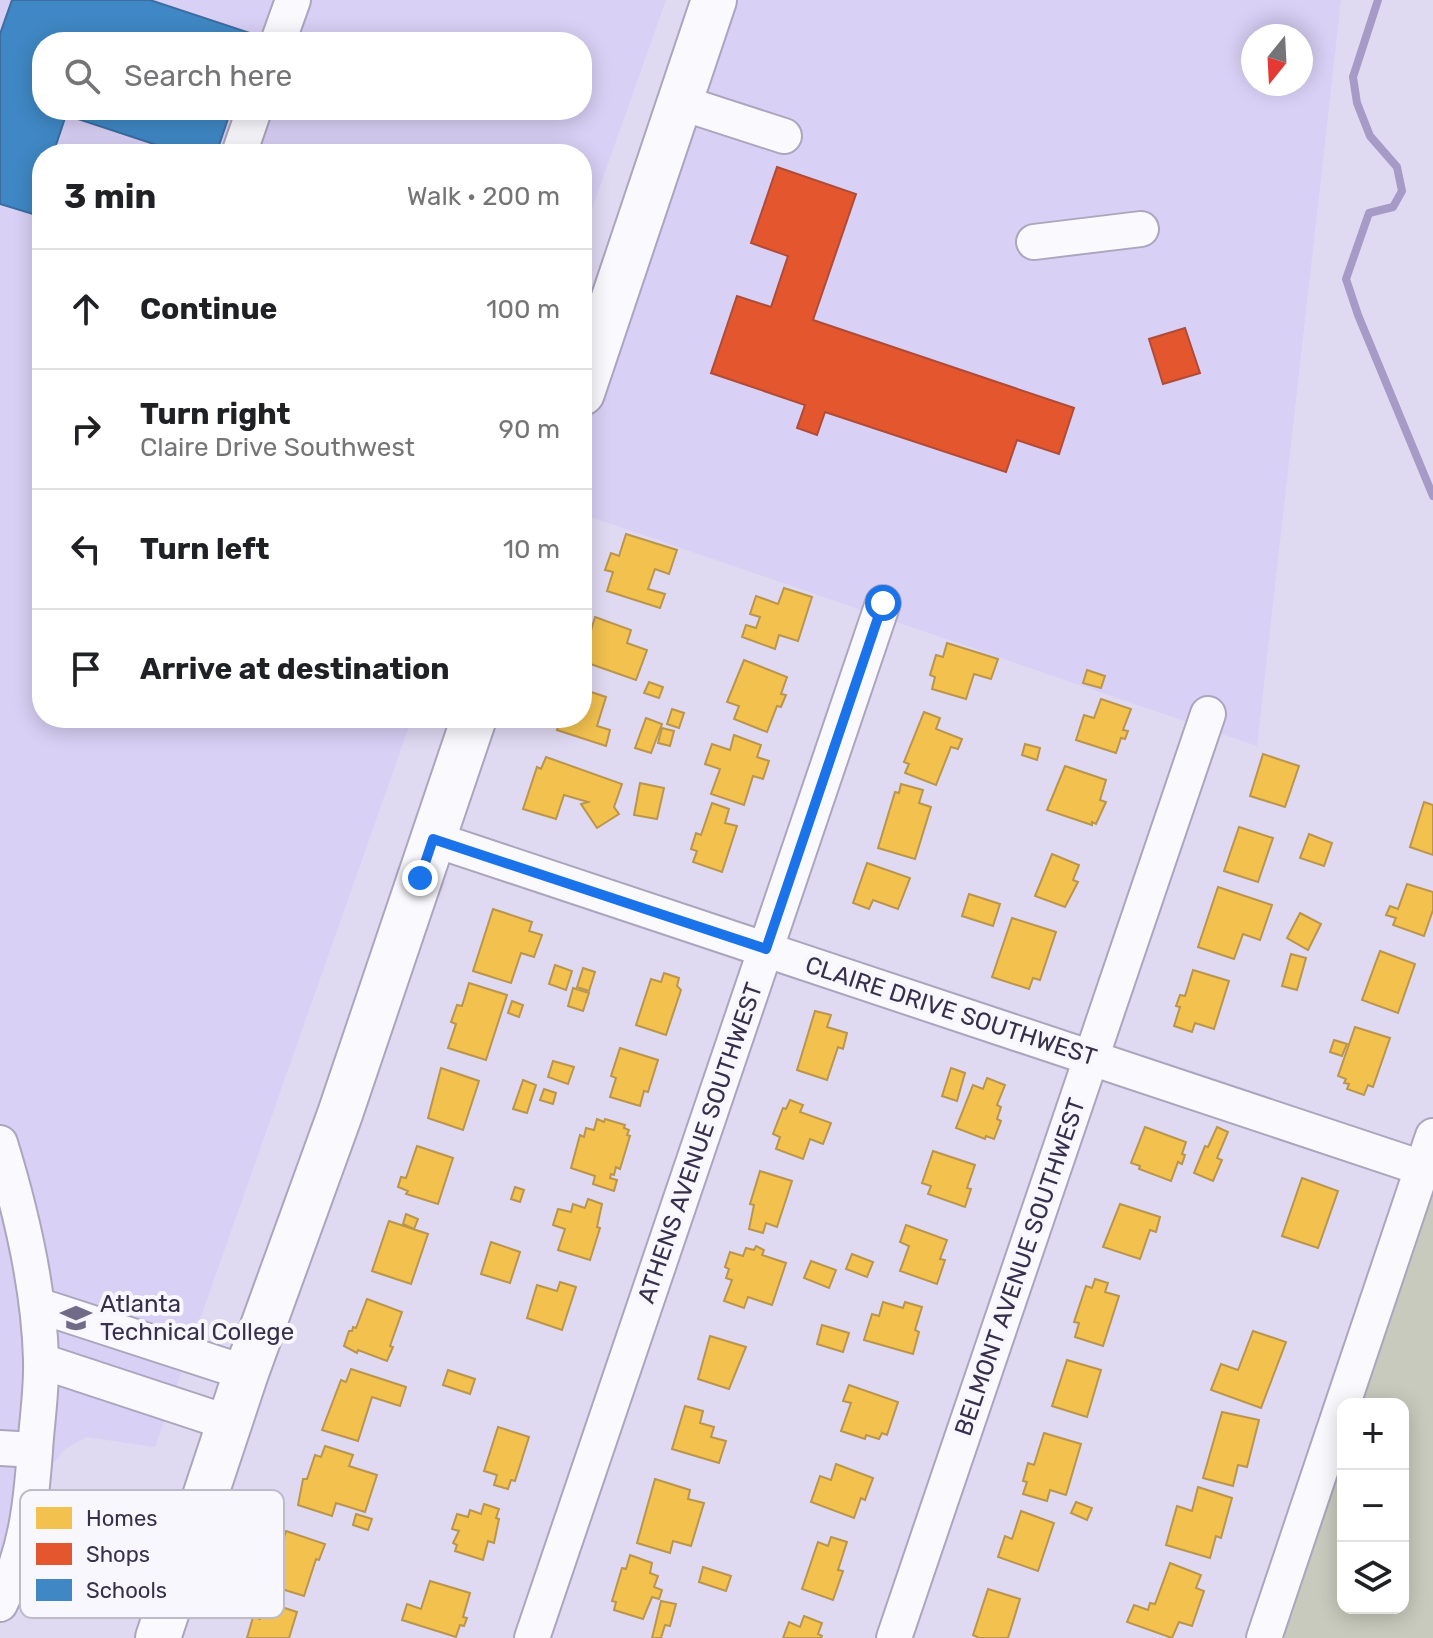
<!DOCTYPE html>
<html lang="en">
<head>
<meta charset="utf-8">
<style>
  :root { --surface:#fff; --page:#f2f2f2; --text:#202124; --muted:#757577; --line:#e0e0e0 }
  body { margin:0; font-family:Rubik,sans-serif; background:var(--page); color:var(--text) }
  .controls { position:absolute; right:24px; bottom:24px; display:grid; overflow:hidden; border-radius:16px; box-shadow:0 4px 20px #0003 }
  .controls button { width:72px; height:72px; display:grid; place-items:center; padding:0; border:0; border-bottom:2px solid var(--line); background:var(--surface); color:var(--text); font:40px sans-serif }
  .compass { position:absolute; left:1241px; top:24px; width:72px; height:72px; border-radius:50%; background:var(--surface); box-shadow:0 4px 20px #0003; rotate:198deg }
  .stop { position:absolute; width:24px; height:24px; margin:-18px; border:6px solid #1a73e8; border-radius:50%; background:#fff }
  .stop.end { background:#1a73e8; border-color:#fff; box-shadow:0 2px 8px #0008 }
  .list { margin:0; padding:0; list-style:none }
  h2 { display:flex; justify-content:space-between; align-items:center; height:104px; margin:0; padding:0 32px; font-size:34px }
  h2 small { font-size:26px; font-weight:400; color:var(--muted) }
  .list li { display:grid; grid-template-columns:52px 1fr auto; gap:24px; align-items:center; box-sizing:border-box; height:120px; padding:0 32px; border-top:2px solid var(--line) }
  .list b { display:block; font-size:30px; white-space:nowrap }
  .list p { margin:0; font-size:26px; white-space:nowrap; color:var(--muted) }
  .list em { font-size:26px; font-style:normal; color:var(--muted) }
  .icon { flex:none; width:44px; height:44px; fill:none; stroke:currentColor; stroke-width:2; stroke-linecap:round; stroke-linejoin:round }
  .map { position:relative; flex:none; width:1433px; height:1638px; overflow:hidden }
  .search { position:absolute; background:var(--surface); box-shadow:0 4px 20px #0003; left:32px; top:32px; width:560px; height:88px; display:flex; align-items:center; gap:20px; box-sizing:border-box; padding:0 28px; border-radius:32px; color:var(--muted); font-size:30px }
  .panel { position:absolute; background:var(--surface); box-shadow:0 4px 20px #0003; left:32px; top:144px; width:560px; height:584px; border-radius:32px }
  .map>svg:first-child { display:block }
  .built { fill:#d8d0f5; fill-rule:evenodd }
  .green { fill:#c7cabc; fill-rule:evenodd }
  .homes { fill:#f2c14e; stroke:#ba954e; stroke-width:2 }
  .shops { fill:#e4572e; stroke:#b04b37; stroke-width:2 }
  .schools { fill:#3f88c5; stroke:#3d6da1; stroke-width:2 }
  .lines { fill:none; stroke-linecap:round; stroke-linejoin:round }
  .stream { stroke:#a69ac7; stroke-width:8 }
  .minor-casing { stroke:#aba5bd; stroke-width:38 }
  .major-casing { stroke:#aba5bd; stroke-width:48 }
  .minor { stroke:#faf9fd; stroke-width:34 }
  .major { stroke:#faf9fd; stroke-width:44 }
  .route { stroke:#1a73e8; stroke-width:10 }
  .labels { text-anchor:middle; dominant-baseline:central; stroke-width:8; stroke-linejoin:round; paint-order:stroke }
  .street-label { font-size:24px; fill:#382f4d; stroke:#f8f7fe }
  .poi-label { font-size:24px; fill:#382f4d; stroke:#f8f7fe; text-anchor:start }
  .key { fill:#f8f7fe; stroke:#bebbc9; stroke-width:2 }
  .key-label { font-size:22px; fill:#382f4d }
</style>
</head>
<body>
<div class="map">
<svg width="1433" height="1638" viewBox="0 0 1433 1638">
  <rect width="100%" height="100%" fill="#dfdaf2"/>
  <!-- built -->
  <g class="built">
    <path d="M0,0H666L582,237V154H42V718H412L155,1447L86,1437L64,1450L14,1511L0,1554ZM42,42H582V110H42Z"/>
    <path d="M715,0H1341L1257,746L582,514V376ZM1253,36H1301V84H1253Z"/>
  </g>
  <!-- green -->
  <path class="green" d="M1433,1124V1638H1258ZM1343,1404H1403V1608H1343Z"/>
  <!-- homes -->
  <g class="homes">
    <polygon points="626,534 677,550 669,574 655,569 648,589 665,594 660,608 607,591 613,572 605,570 611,553 619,556"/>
    <polygon points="784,588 812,597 798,641 779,635 775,649 742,637 746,625 756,628 760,617 750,614 756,596 778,604"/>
    <polygon points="595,617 631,630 627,643 647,650 636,680 582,661"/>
    <polygon points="947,643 998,659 991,679 974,674 966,699 932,689 935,677 930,675 936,655 943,657"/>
    <polygon points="744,660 787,677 781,694 786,695 781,707 777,706 767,732 734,719 739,706 727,702"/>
    <polygon points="1087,670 1105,676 1101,688 1083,683"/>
    <polygon points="649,682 663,687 659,698 644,693"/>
    <polygon points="582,689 606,697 597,726 610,730 606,746 557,730 561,719 559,718 582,718"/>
    <polygon points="1101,699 1131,709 1123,730 1128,731 1125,739 1121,738 1116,753 1076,740 1084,715 1094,718"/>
    <polygon points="672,709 684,713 679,728 667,724"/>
    <polygon points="924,712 940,718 936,729 962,739 958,749 951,747 936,785 905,773 909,764 904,762"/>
    <polygon points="646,718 662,724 651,753 635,748"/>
    <polygon points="662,728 674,731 670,746 658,743"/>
    <polygon points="734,735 761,745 757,757 769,761 763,779 753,776 744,805 711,794 720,769 705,764 712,744 730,750"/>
    <polygon points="1025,744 1040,748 1037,760 1022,755"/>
    <polygon points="1263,754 1299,766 1285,807 1250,796"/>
    <polygon points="546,757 622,784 614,807 619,814 597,828 581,804 588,802 564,795 556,819 523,809 537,767 541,769"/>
    <polygon points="1065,766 1106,780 1100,800 1106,802 1096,824 1092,822 1092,825 1047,810"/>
    <polygon points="640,783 664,788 657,819 634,815"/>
    <polygon points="901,784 923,790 919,803 931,807 915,859 878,848 895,792 899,793"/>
    <polygon points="1424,802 1433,805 1433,855 1410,847"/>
    <polygon points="712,803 729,809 725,823 737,826 722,872 693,862 697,851 691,849 696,833 701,835"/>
    <polygon points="1239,827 1273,838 1258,882 1224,871"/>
    <polygon points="1309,834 1332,843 1324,866 1300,858"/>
    <polygon points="1052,854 1079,865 1073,880 1078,882 1065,907 1035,896"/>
    <polygon points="867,863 910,878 898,909 873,900 869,909 853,903"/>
    <polygon points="1407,884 1433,892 1433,910 1424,936 1393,925 1396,918 1386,915 1390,906 1398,909"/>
    <polygon points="1218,887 1272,905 1260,940 1243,934 1234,959 1198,947"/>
    <polygon points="969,894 1000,904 993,926 962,916"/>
    <polygon points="493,909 532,922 529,931 542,935 534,957 521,953 511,983 473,971"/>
    <polygon points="1300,913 1321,924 1308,950 1287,938"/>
    <polygon points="1012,918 1056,932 1040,980 1033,978 1029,989 992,977"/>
    <polygon points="1380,951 1415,964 1398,1013 1362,1000"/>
    <polygon points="1291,954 1306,958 1297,990 1282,986"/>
    <polygon points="555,965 572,971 566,990 549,984"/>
    <polygon points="583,968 595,972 589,991 577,987"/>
    <polygon points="1193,970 1229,981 1214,1029 1195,1023 1192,1032 1174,1026 1180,1007 1176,1006 1180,995 1185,996"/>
    <polygon points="664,973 679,978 677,986 681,990 666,1035 636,1025 651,979 661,982"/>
    <polygon points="469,983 507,995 486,1060 448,1048 456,1024 451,1022 457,1005 462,1006"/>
    <polygon points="573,988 589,993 583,1011 568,1006"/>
    <polygon points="512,1001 523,1005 519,1017 508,1013"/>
    <polygon points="815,1011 831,1015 827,1027 847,1033 843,1049 838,1047 827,1080 797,1070"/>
    <polygon points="1355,1027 1390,1038 1373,1087 1368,1085 1364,1095 1347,1089 1349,1084 1344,1083 1346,1079 1338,1076"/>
    <polygon points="1334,1040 1347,1044 1342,1056 1330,1052"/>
    <polygon points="620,1048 658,1060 648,1092 644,1091 640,1106 610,1097 616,1078 611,1076"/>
    <polygon points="553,1061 574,1067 568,1084 548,1077"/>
    <polygon points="441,1068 479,1081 463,1130 428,1118"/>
    <polygon points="951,1068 965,1073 957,1101 942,1096"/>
    <polygon points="987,1078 1005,1085 997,1105 1001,1107 997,1119 1001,1121 994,1139 986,1136 985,1139 956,1128 973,1085 983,1089"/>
    <polygon points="523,1080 536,1085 527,1113 513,1109"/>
    <polygon points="544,1089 556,1093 553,1104 540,1100"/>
    <polygon points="790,1100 803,1105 800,1112 831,1123 823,1144 810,1139 803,1159 776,1149 780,1137 773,1134 783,1108 786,1109"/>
    <polygon points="597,1119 604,1122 605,1119 625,1125 624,1128 629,1130 627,1135 630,1136 620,1169 616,1167 614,1175 611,1174 610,1178 617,1180 614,1191 593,1184 595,1176 571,1168 580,1135 584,1137 586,1128 594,1130"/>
    <polygon points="1145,1127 1186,1142 1182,1154 1185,1155 1182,1164 1178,1162 1171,1181 1139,1169 1140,1166 1131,1163"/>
    <polygon points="1217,1127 1228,1132 1217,1158 1222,1160 1213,1181 1194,1173 1205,1146 1208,1147"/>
    <polygon points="417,1146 453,1158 438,1204 406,1194 408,1191 398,1187 401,1177 406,1178"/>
    <polygon points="933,1151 975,1165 967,1188 971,1189 965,1207 928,1194 931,1186 922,1183"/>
    <polygon points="760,1171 792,1181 777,1227 766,1223 763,1233 749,1229 754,1205 750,1204"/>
    <polygon points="1302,1178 1338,1191 1318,1248 1282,1236"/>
    <polygon points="515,1187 524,1190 520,1202 511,1199"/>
    <polygon points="588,1199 602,1204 597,1227 600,1228 590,1260 558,1250 565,1229 553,1225 558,1209 571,1212 573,1204 585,1208"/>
    <polygon points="1120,1204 1160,1217 1156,1232 1150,1230 1140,1259 1103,1247"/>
    <polygon points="406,1214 418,1219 414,1229 403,1224"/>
    <polygon points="389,1221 428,1234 411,1284 372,1271"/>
    <polygon points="906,1225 947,1240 940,1259 945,1260 937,1284 900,1271 909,1246 900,1242"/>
    <polygon points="491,1242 520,1252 510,1283 481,1274"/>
    <polygon points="756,1246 764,1250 762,1255 786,1263 772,1305 748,1297 744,1308 724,1301 732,1280 726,1278 729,1269 725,1267 730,1252 743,1256 746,1248 754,1250"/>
    <polygon points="852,1254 873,1262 867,1277 846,1269"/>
    <polygon points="811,1261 836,1270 829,1288 804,1278"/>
    <polygon points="1095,1279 1108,1283 1105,1292 1119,1296 1103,1346 1075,1337 1079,1323 1074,1322 1086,1286 1092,1288"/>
    <polygon points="560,1282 576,1287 562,1330 527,1318 537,1285 557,1291"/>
    <polygon points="367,1299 402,1312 390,1346 393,1347 387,1361 358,1350 357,1353 344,1346 349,1331 352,1331 353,1327 356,1328"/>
    <polygon points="883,1302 903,1308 905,1302 922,1307 915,1330 919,1332 913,1354 864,1340 872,1314 879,1316"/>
    <polygon points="822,1325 849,1333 843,1352 817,1344"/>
    <polygon points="1253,1331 1286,1342 1261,1408 1211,1390 1221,1364 1238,1370"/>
    <polygon points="710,1336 746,1347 729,1389 698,1379"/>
    <polygon points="1067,1360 1101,1370 1087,1417 1052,1406"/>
    <polygon points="351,1369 406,1387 400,1406 372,1397 358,1441 322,1430 341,1380 346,1382"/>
    <polygon points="448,1370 475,1379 470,1394 443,1385"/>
    <polygon points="849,1385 898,1402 887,1435 882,1433 879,1439 866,1435 865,1439 841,1431 851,1403 843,1401"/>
    <polygon points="685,1406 703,1411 700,1423 714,1427 711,1437 726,1441 719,1463 672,1449"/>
    <polygon points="1222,1412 1259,1420 1247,1467 1238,1465 1233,1486 1203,1478"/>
    <polygon points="498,1427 529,1437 515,1481 511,1480 508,1489 494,1485 497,1475 484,1471"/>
    <polygon points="1044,1433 1081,1444 1066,1495 1050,1490 1047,1501 1023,1494 1027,1482 1023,1481 1028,1463 1034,1465"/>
    <polygon points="325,1446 353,1455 349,1466 377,1475 365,1512 336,1503 332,1516 298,1505 303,1479 307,1479 315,1455 321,1457"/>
    <polygon points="836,1464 873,1478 865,1500 861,1498 854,1518 811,1502 820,1476 831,1480"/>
    <polygon points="655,1479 690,1490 688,1499 704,1503 691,1546 673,1541 670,1553 637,1543"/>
    <polygon points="1198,1487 1232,1498 1221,1538 1216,1536 1210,1558 1166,1545 1177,1506 1192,1511"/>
    <polygon points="1076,1502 1092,1508 1087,1520 1071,1513"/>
    <polygon points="484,1504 499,1509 496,1518 499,1519 494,1543 488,1541 483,1560 455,1551 457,1545 453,1543 459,1531 452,1529 457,1514 468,1517 470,1510 481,1514"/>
    <polygon points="1021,1511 1054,1523 1038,1571 998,1557 1005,1536 1012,1539"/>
    <polygon points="356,1514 372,1519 368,1530 353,1525"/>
    <polygon points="286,1531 325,1544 319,1560 316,1559 304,1596 269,1585"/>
    <polygon points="831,1537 847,1542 838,1570 843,1571 833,1600 802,1589 818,1542 828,1546"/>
    <polygon points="630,1555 652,1563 650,1573 658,1576 654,1587 662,1590 659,1599 652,1597 643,1619 614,1610 616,1602 612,1601 622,1568 626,1569"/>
    <polygon points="1170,1563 1201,1575 1196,1588 1204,1591 1192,1626 1179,1622 1172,1638 1127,1622 1134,1605 1148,1610 1150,1603 1155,1604"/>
    <polygon points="703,1567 731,1576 726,1591 699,1582"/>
    <polygon points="430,1581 470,1593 463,1617 467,1618 464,1626 460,1625 456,1637 402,1620 407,1604 421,1609"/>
    <polygon points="988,1589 1020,1599 1008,1638 979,1638 973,1635"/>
    <polygon points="661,1601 676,1604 670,1626 665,1625 661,1638 652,1638"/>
    <polygon points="266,1602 297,1612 289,1638 247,1638 253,1617 260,1619"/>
    <polygon points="804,1616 822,1623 818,1634 822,1636 821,1638 783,1638 789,1622 800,1627"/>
  </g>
  <!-- shops -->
  <g class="shops">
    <polygon points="777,167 856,194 813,320 1074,408 1059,454 1017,440 1006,472 825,412 817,435 797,428 805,405 711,373 737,296 771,307 788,256 751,243"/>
    <polygon points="1185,328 1200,373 1163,384 1149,339"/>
  </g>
  <!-- schools -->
  <polygon class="schools" points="12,0 150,0 256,35 254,42 42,42 42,110 231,110 216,154 184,154 66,115 53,154 42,154 42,186 33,214 0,204 0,34"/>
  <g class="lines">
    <!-- stream -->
    <polyline class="stream" points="1378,0 1353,77 1357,103 1370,136 1397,167 1402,191 1393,207 1369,213 1346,279 1358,315 1433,496"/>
    <defs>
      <g id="minor">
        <polyline points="278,42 293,0"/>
        <polyline points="679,102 784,136"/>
        <polyline points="239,154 254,110"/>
        <polyline points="1034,242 1141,229"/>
        <polyline points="433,839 1422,1168"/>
        <path d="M0,1143C21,1211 39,1286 41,1359C42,1389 37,1420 35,1450C31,1507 26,1552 0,1604"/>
        <polyline points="37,1305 246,1373"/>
        <polyline points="41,1361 229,1423"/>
        <polyline points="0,1448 35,1450"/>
        <polyline points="532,1638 883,603"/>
        <polyline points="894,1638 1208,714"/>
        <polyline points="1264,1638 1433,1136"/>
      </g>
      <g id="major">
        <polyline points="582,393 714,0"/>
        <polyline points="158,1638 246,1373 340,1114 474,718"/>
      </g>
    </defs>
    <!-- minor casing -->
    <use href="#minor" class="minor-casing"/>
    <!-- major casing -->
    <use href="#major" class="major-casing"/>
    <!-- minor -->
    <use href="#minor" class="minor"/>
    <!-- major -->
    <use href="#major" class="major"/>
  </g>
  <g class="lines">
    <!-- route -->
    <polyline class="route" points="420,878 433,839 766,949 883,603"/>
  </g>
  <!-- icons -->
  <defs>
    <symbol id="university-bare" viewBox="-9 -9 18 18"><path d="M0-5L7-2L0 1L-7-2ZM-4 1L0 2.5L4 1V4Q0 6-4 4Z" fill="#726b87" stroke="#f8f7fe" stroke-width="2.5" paint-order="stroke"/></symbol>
  </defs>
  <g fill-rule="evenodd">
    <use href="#university-bare" x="54" y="1296" width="44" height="44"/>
  </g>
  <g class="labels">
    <!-- street labels -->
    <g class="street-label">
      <text transform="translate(951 1011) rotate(18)">CLAIRE DRIVE SOUTHWEST</text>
      <text transform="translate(700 1143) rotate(-71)">ATHENS AVENUE SOUTHWEST</text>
      <text transform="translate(1020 1267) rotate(-71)">BELMONT AVENUE SOUTHWEST</text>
    </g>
    <!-- poi labels -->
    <g class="poi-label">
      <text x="100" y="1304">Atlanta<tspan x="100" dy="28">Technical College</tspan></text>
    </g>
  </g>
  <!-- legend -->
  <rect x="20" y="1490" width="264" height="128" rx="12" class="key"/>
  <rect x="36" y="1507" width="36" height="22" fill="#f2c14e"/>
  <rect x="36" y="1543" width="36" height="22" fill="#e4572e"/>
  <rect x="36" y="1579" width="36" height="22" fill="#3f88c5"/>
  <g class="key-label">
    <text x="86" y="1526">Homes</text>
    <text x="86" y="1562">Shops</text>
    <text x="86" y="1598">Schools</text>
  </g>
</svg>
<div class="controls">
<button>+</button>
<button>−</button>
<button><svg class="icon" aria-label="layers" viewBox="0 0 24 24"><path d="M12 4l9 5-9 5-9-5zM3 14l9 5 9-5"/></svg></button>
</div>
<svg class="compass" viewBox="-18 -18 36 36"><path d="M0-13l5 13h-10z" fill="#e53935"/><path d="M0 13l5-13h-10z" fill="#757577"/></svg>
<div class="stop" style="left:883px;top:603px"></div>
<div class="stop end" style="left:420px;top:878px"></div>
<div class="search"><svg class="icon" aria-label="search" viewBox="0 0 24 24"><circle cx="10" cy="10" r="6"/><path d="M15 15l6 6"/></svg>Search here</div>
<section class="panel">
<h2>3 min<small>Walk · 200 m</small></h2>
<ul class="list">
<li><svg class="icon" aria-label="ahead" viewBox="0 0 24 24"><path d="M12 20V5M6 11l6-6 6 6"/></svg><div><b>Continue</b></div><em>100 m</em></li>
<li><svg class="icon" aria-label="right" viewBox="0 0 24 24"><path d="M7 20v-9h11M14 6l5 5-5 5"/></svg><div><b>Turn right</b><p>Claire Drive Southwest</p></div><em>90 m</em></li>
<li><svg class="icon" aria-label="left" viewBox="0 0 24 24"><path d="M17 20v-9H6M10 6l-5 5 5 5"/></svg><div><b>Turn left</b></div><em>10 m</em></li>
<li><svg class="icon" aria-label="arrive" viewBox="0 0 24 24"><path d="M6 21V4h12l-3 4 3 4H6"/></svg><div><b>Arrive at destination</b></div></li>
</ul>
</section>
</div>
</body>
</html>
